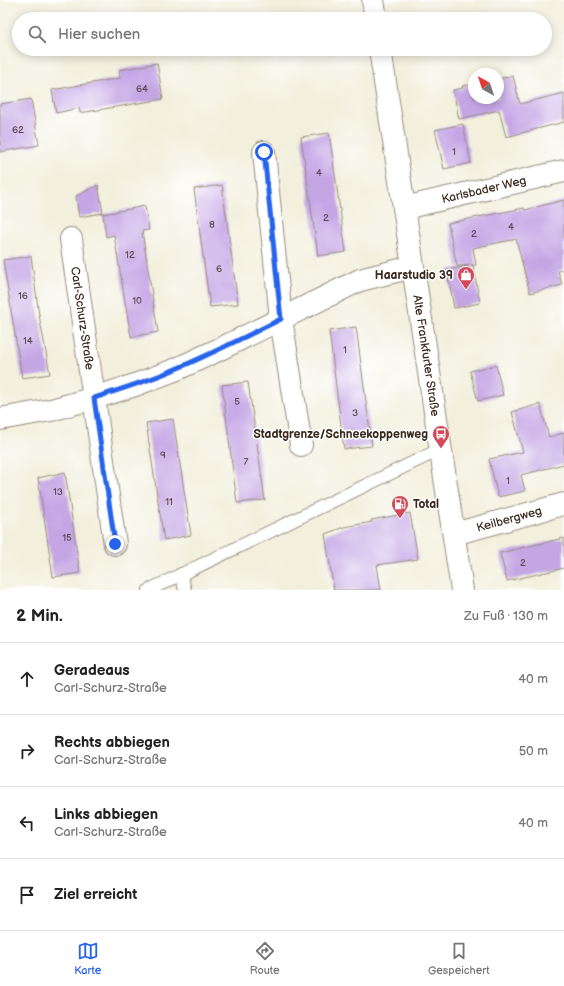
<!DOCTYPE html>
<html lang="de">
<head>
<meta charset="utf-8">
<style>
  :root { --surface:#fff; --page:#f2f2f2; --text:#222; --muted:#767676; --line:#e0e0e0; --accent:#2563eb }
  body { margin:0; font-family:"Balsamiq Sans",sans-serif; background:var(--page); color:var(--text) }
  .compass { position:absolute; left:468px; top:68px; width:36px; height:36px; border-radius:50%; background:var(--surface); box-shadow:0 2px 10px #0003; rotate:320deg }
  .stop { position:absolute; width:12px; height:12px; margin:-9px; border:3px solid #2563eb; border-radius:50%; background:#fff }
  .stop.end { background:#2563eb; border-color:#fff; box-shadow:0 1px 4px #0008 }
  .list { margin:0; padding:0; list-style:none }
  h2 { display:flex; justify-content:space-between; align-items:center; height:52px; margin:0; padding:0 16px; font-size:17px }
  h2 small { font-size:13px; font-weight:400; color:var(--muted) }
  .list li { display:grid; grid-template-columns:26px 1fr auto; gap:12px; align-items:center; box-sizing:border-box; height:72px; padding:0 16px; border-top:1px solid var(--line) }
  .list b { display:block; font-size:15px; white-space:nowrap }
  .list p { margin:0; font-size:13px; white-space:nowrap; color:var(--muted) }
  .list em { font-size:13px; font-style:normal; color:var(--muted) }
  .icon { flex:none; width:22px; height:22px; fill:none; stroke:currentColor; stroke-width:2; stroke-linecap:round; stroke-linejoin:round }
  .map { position:relative; flex:none; width:564px; height:590px; overflow:hidden }
  .search { position:absolute; background:var(--surface); box-shadow:0 2px 10px #0003; left:12px; right:12px; top:12px; height:44px; display:flex; align-items:center; gap:10px; box-sizing:border-box; padding:0 14px; border-radius:22px; color:var(--muted); font-size:15px }
  .sheet { height:340px; background:var(--surface) }
  nav { display:flex; justify-content:space-around; align-items:center; box-sizing:border-box; height:56px; border-top:1px solid var(--line); background:var(--surface); font-size:11px; color:var(--muted) }
  nav a { display:grid; justify-items:center; gap:2px }
  nav .on { color:var(--accent) }
  .map>svg:first-child { display:block }
  .building { fill:#c4a6e5 }
  .lines { fill:none; stroke-linecap:round; stroke-linejoin:round }
  .service-casing { stroke:#968c7d; stroke-width:14 }
  .minor-casing { stroke:#968c7d; stroke-width:24 }
  .tertiary-casing { stroke:#968c7d; stroke-width:24 }
  .service { stroke:#fff; stroke-width:12 }
  .minor { stroke:#fff; stroke-width:22 }
  .tertiary { stroke:#fff; stroke-width:22 }
  .route { stroke:#2563eb; stroke-width:5 }
  .labels { text-anchor:middle; dominant-baseline:central; stroke-width:3; stroke-linejoin:round; paint-order:stroke }
  .number-label { font-size:10px; fill:#5d4950 }
  .street-label { font-size:12px; fill:#3b2a1e; stroke:#fff }
  .poi-label { font-size:12px; font-weight:bold; fill:#3b2a1e; stroke:#fff; text-anchor:end }
</style>
</head>
<body>
<div class="map">
<svg width="564" height="590" viewBox="0 0 564 590">
  <rect width="100%" height="100%" fill="#fff"/>
  <filter id="ink" filterUnits="userSpaceOnUse"><feTurbulence type="fractalNoise" baseFrequency=".025" numOctaves="2"/><feDisplacementMap in="SourceGraphic" scale="8" xChannelSelector="R" yChannelSelector="G"/><feConvolveMatrix kernelMatrix="1 2 1 2 8 2 1 2 1" color-interpolation-filters="sRGB"/></filter>
  <filter id="wash" filterUnits="userSpaceOnUse"><feTurbulence type="fractalNoise" baseFrequency=".012" numOctaves="4" result="noise"/><feDisplacementMap in="SourceGraphic" scale="16" xChannelSelector="R" yChannelSelector="G"/><feGaussianBlur stdDeviation="0.9" result="paint"/><feColorMatrix in="noise" values="0 0 0 0 0 0 0 0 0 0 0 0 0 0 0 0 0 1.4 0 .05"/><feComposite in="paint" operator="in"/></filter>
  <g filter="url(#wash)">
    <rect width="100%" height="100%" fill="#f2efdc"/>
    <g id="blocks">
      <!-- building -->
      <g class="building">
        <polygon points="157,63 163,99 80,113 79,108 56,113 52,90 120,78 119,70"/>
        <polygon points="513,76 520,104 564,93 564,122 506,137 499,110 459,119 453,90 463,88 462,86 474,84 474,98 498,98 498,79"/>
        <polygon points="31,99 39,145 0,152 0,104"/>
        <polygon points="463,124 471,163 444,169 435,130"/>
        <polygon points="329,133 346,252 318,256 301,137"/>
        <polygon points="98,185 103,213 79,217 76,196"/>
        <polygon points="222,185 238,304 210,307 194,189"/>
        <polygon points="564,200 564,269 558,271 562,285 530,293 516,239 473,248 476,265 457,266 448,223 524,208 525,210"/>
        <polygon points="145,206 149,230 142,231 158,332 131,337 114,235 106,237 103,214"/>
        <polygon points="31,256 39,315 50,374 22,378 3,260"/>
        <polygon points="473,265 480,303 454,308 447,270"/>
        <polygon points="356,327 372,446 344,449 329,331"/>
        <polygon points="496,365 503,395 478,401 470,371"/>
        <polygon points="248,382 265,500 237,503 222,385"/>
        <polygon points="540,404 549,437 564,433 564,464 521,475 525,491 498,497 489,459 523,452 512,412"/>
        <polygon points="173,419 191,535 164,540 146,423"/>
        <polygon points="65,472 80,573 53,577 38,478"/>
        <polygon points="410,513 418,559 377,565 381,590 334,590 325,534 344,527 372,522 371,520"/>
        <polygon points="564,538 564,568 507,581 500,553"/>
      </g>
    </g>
  </g>
  <g filter="url(#ink)">
    <use href="#blocks" fill-opacity="0" stroke="#968c7d" stroke-width="1"/>
    <g class="lines">
      <defs>
        <g id="service">
          <polyline points="181,574 185,590"/>
          <polyline points="149,590 441,449"/>
        </g>
        <g id="minor">
          <polyline points="264,152 281,319 301,445"/>
          <path id="s1" d="M404,208L564,171"/>
          <path id="s2" d="M71,239L115,544"/>
          <polyline points="0,419 51,410 94,398 135,385 177,369 220,349 360,280 412,267"/>
          <path id="s3" d="M454,534L564,504"/>
        </g>
        <g id="tertiary">
          <polyline points="373,0 376,19"/>
          <path id="s4" d="M380,49L462,590"/>
        </g>
      </defs>
      <!-- service casing -->
      <use href="#service" class="service-casing"/>
      <!-- minor casing -->
      <use href="#minor" class="minor-casing"/>
      <!-- tertiary casing -->
      <use href="#tertiary" class="tertiary-casing"/>
      <!-- service -->
      <use href="#service" class="service"/>
      <!-- minor -->
      <use href="#minor" class="minor"/>
      <!-- tertiary -->
      <use href="#tertiary" class="tertiary"/>
    </g>
  </g>
  <g class="lines" filter="url(#ink)">
    <!-- route -->
    <path class="route" d="M115,544L94,398C122,389 151,380 178,368C213,353 247,336 281,319L264,152"/>
  </g>
  <!-- icons -->
  <defs>
    <symbol id="shop-pin" viewBox="-11 -11 22 30"><path d="M0 17L-7.5 6A9.5 9.5 0 1 1 7.5 6Z" fill="#d1495b" stroke="#fff"/><path d="M-5-2.5h2.3a2.7 3.5 0 0 1 5.4 0H5L5.5 6h-11ZM-1.5-2.5h3a1.5 2.3 0 0 0-3 0Z" fill="#fff"/></symbol>
    <symbol id="bus-pin" viewBox="-11 -11 22 30"><path d="M0 17L-7.5 6A9.5 9.5 0 1 1 7.5 6Z" fill="#d1495b" stroke="#fff"/><path d="M-5-6H5V4H4V6H2V4H-2V6H-4V4H-5ZM-3.5-4V0h7V-4ZM-3.5 1.2v1.5H-2V1.2ZM2 1.2v1.5H3.5V1.2Z" fill="#fff"/></symbol>
    <symbol id="fuel-pin" viewBox="-11 -11 22 30"><path d="M0 17L-7.5 6A9.5 9.5 0 1 1 7.5 6Z" fill="#d1495b" stroke="#fff"/><path d="M-5.5-6h7V0h2V4h1.3V-2.5L3-4.5l.8-.8L6-3V5H2.5V1h-1V6h-7ZM-4.2-4.7v3.2H.2V-4.7Z" fill="#fff"/></symbol>
  </defs>
  <g fill-rule="evenodd">
    <use href="#shop-pin" x="456" y="265" width="20" height="27"/>
    <use href="#bus-pin" x="431" y="424" width="20" height="27"/>
    <use href="#fuel-pin" x="390" y="494" width="20" height="27"/>
  </g>
  <g class="labels">
    <!-- number labels -->
    <g class="number-label">
      <text x="142" y="89">64</text>
      <text x="18" y="130">62</text>
      <text x="454" y="152">1</text>
      <text x="319" y="173">4</text>
      <text x="326" y="218">2</text>
      <text x="212" y="225">8</text>
      <text x="511" y="227">4</text>
      <text x="474" y="234">2</text>
      <text x="130" y="255">12</text>
      <text x="219" y="269">6</text>
      <text x="23" y="296">16</text>
      <text x="137" y="301">10</text>
      <text x="28" y="341">14</text>
      <text x="345" y="350">1</text>
      <text x="237" y="402">5</text>
      <text x="355" y="413">3</text>
      <text x="163" y="455">9</text>
      <text x="246" y="462">7</text>
      <text x="508" y="481">1</text>
      <text x="58" y="492">13</text>
      <text x="169" y="502">11</text>
      <text x="67" y="538">15</text>
      <text x="523" y="563">2</text>
    </g>
    <!-- street labels -->
    <g class="street-label">
      <text stroke="none"><textPath href="#s1" startOffset="82">Karlsbader Weg</textPath></text>
      <text stroke="none"><textPath href="#s2" startOffset="80">Carl-Schurz-Straße</textPath></text>
      <text stroke="none"><textPath href="#s4" startOffset="310">Alte Frankfurter Straße</textPath></text>
      <text stroke="none"><textPath href="#s3" startOffset="57">Keilbergweg</textPath></text>
    </g>
    <!-- poi labels -->
    <g class="poi-label">
      <text x="453" y="275">Haarstudio 39</text>
      <text x="428" y="434">Stadtgrenze/Schneekoppenweg</text>
      <text x="413" y="504" text-anchor="start">Total</text>
    </g>
  </g>
</svg>
<svg class="compass" viewBox="-18 -18 36 36"><path d="M0-13l5 13h-10z" fill="#e53935"/><path d="M0 13l5-13h-10z" fill="#767676"/></svg>
<div class="stop" style="left:264px;top:152px"></div>
<div class="stop end" style="left:115px;top:544px"></div>
<div class="search"><svg class="icon" aria-label="search" viewBox="0 0 24 24"><circle cx="10" cy="10" r="6"/><path d="M15 15l6 6"/></svg>Hier suchen</div>
</div>
<section class="sheet">
<h2>2 Min.<small>Zu Fuß · 130 m</small></h2>
<ul class="list">
<li><svg class="icon" aria-label="ahead" viewBox="0 0 24 24"><path d="M12 20V5M6 11l6-6 6 6"/></svg><div><b>Geradeaus</b><p>Carl-Schurz-Straße</p></div><em>40 m</em></li>
<li><svg class="icon" aria-label="right" viewBox="0 0 24 24"><path d="M7 20v-9h11M14 6l5 5-5 5"/></svg><div><b>Rechts abbiegen</b><p>Carl-Schurz-Straße</p></div><em>50 m</em></li>
<li><svg class="icon" aria-label="left" viewBox="0 0 24 24"><path d="M17 20v-9H6M10 6l-5 5 5 5"/></svg><div><b>Links abbiegen</b><p>Carl-Schurz-Straße</p></div><em>40 m</em></li>
<li><svg class="icon" aria-label="arrive" viewBox="0 0 24 24"><path d="M6 21V4h12l-3 4 3 4H6"/></svg><div><b>Ziel erreicht</b></div></li>
</ul>
</section>
<nav>
<a class="on"><svg class="icon" aria-label="map" viewBox="0 0 24 24"><path d="M3 6l6-2 6 2 6-2v14l-6 2-6-2-6 2zM9 4v14M15 6v14"/></svg>Karte</a>
<a><svg class="icon" aria-label="directions" viewBox="0 0 24 24"><path d="M12 3l9 9-9 9-9-9zM9 14v-3h6M13 9l2 2-2 2"/></svg>Route</a>
<a><svg class="icon" aria-label="saved" viewBox="0 0 24 24"><path d="M7 4h10v16l-5-4-5 4z"/></svg>Gespeichert</a>
</nav>
</body>
</html>
